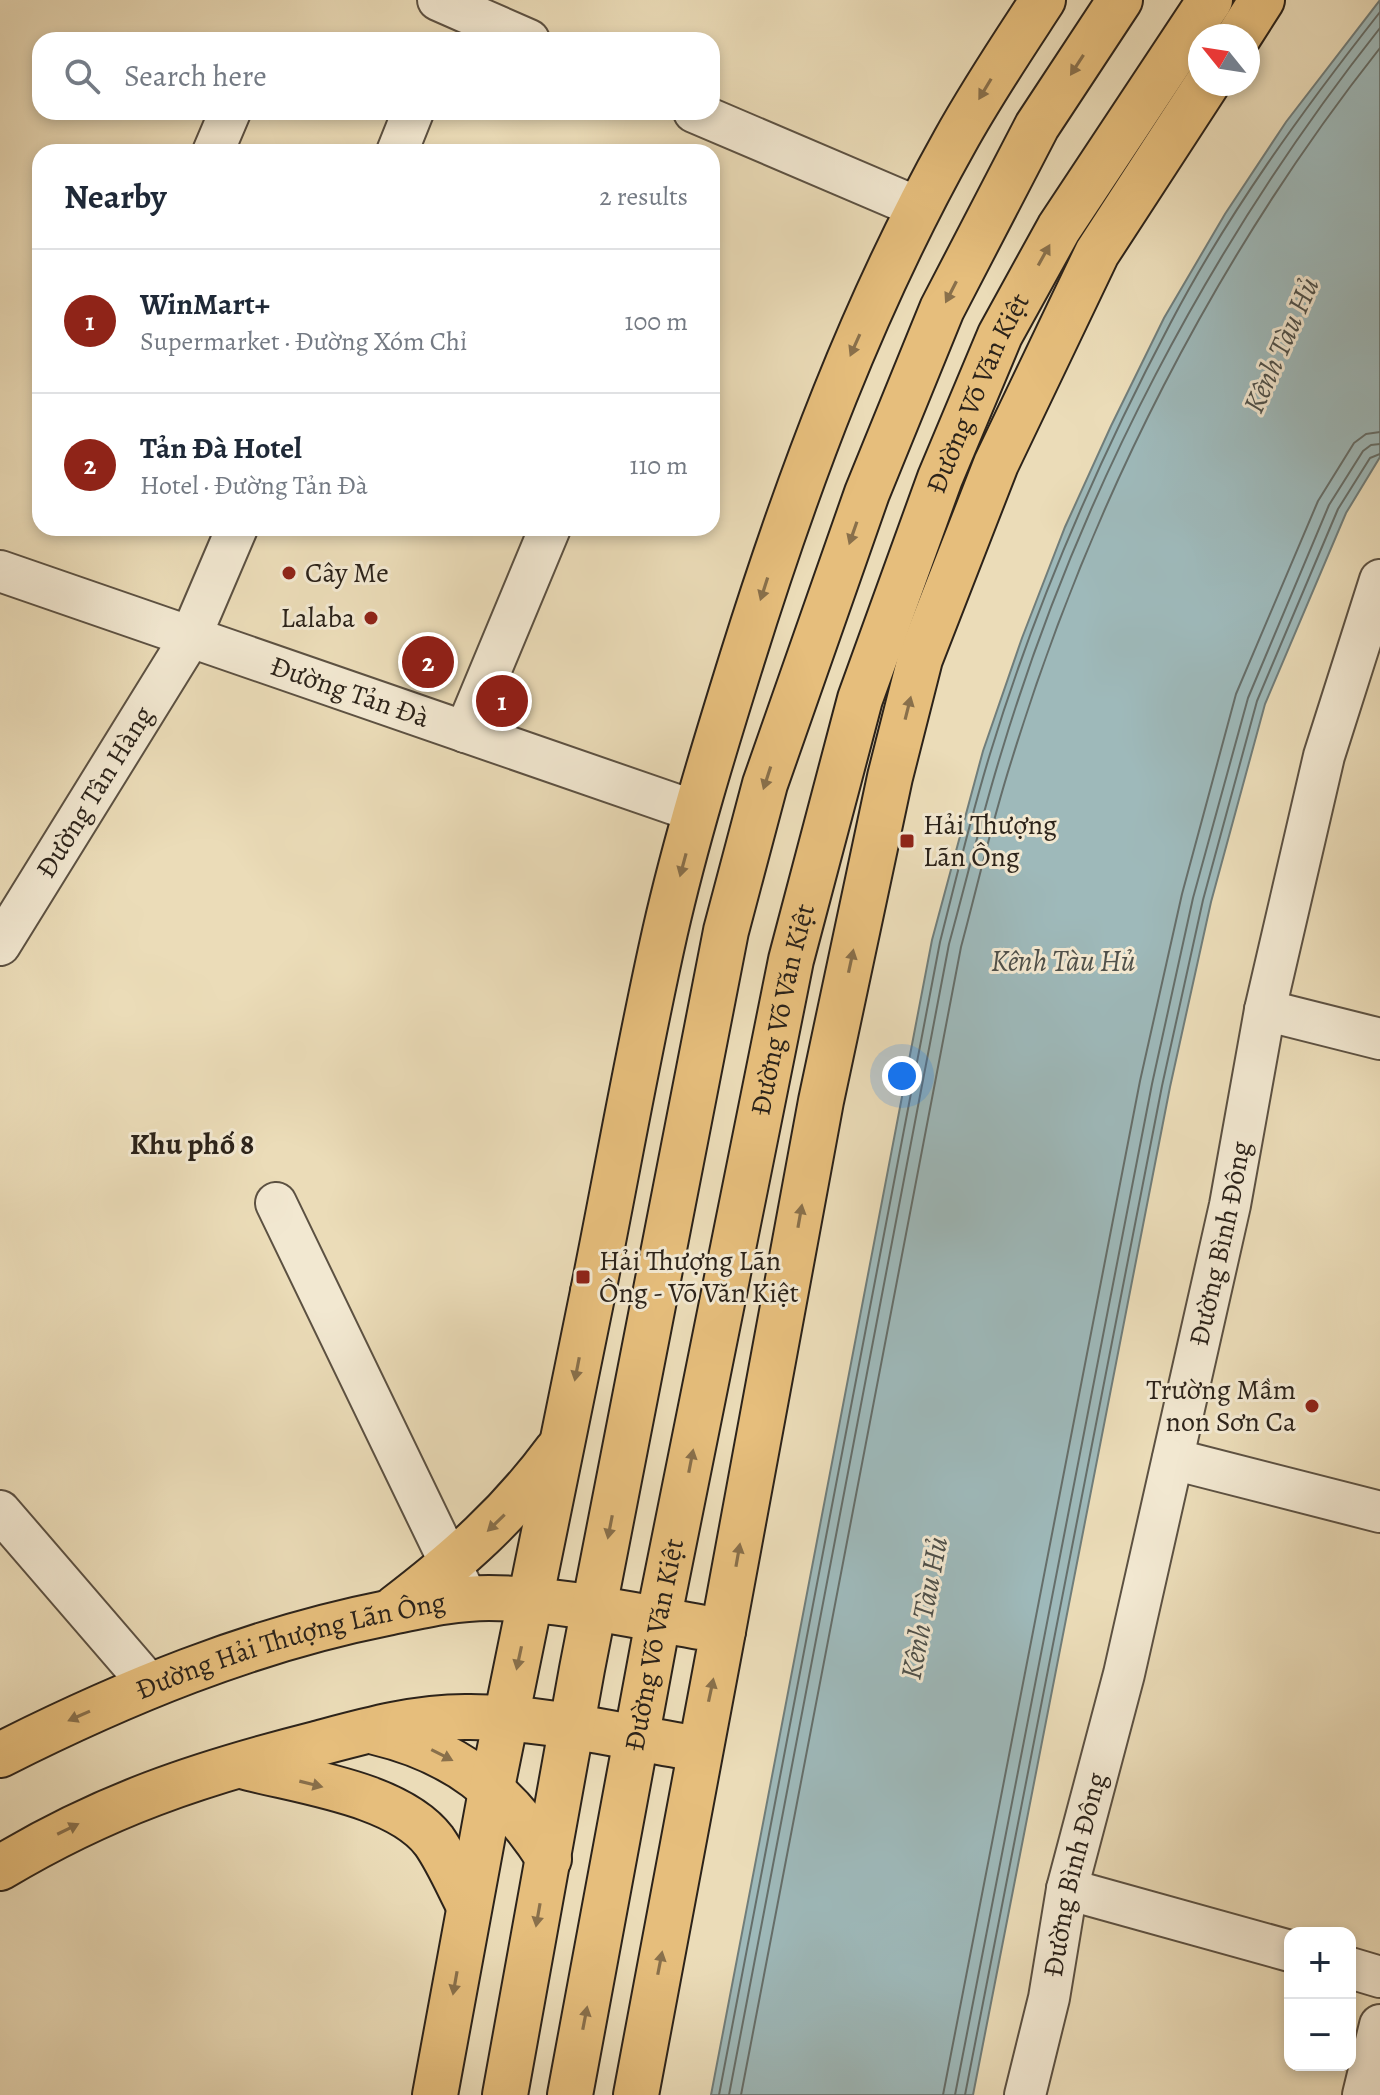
<!DOCTYPE html>
<html lang="en">
<head>
<meta charset="utf-8">
<style>
  :root { --surface:#fff; --page:#f2f2f3; --text:#1f2937; --muted:#747a83; --line:#e0e1e3; --accent:#8f2418 }
  body { margin:0; font-family:Alegreya,serif; background:var(--page); color:var(--text) }
  .controls { position:absolute; right:24px; bottom:24px; display:grid; overflow:hidden; border-radius:16px; box-shadow:0 4px 12px #0003 }
  .controls button { width:72px; height:72px; display:grid; place-items:center; padding:0; border:0; border-bottom:2px solid var(--line); background:var(--surface); color:var(--text); font:40px sans-serif }
  .compass { position:absolute; left:1188px; top:24px; width:72px; height:72px; border-radius:50%; background:var(--surface); box-shadow:0 4px 12px #0003; rotate:300deg }
  .you { position:absolute; left:902px; top:1076px; width:28px; height:28px; margin:-20px; border:6px solid #fff; border-radius:50%; background:#1a73e8; box-shadow:0 0 0 12px #1a73e833 }
  .badge { display:grid; place-items:center; width:52px; height:52px; border-radius:50%; background:var(--accent); color:#fff; font-size:26px; font-weight:700 }
  .pin { position:absolute; translate:-50% -50%; border:4px solid #fff; box-shadow:0 2px 8px #0006 }
  .list { margin:0; padding:0; list-style:none }
  h2 { display:flex; justify-content:space-between; align-items:center; height:104px; margin:0; padding:0 32px; font-size:34px }
  h2 small { font-size:26px; font-weight:400; color:var(--muted) }
  .list li { display:grid; grid-template-columns:52px 1fr auto; gap:24px; align-items:center; box-sizing:border-box; height:144px; padding:0 32px; border-top:2px solid var(--line) }
  .list b { display:block; font-size:30px; white-space:nowrap }
  .list p { margin:0; font-size:26px; white-space:nowrap; color:var(--muted) }
  .list em { font-size:26px; font-style:normal; color:var(--muted) }
  .icon { flex:none; width:44px; height:44px; fill:none; stroke:currentColor; stroke-width:2; stroke-linecap:round; stroke-linejoin:round }
  .map { position:relative; flex:none; width:1380px; height:2095px; overflow:hidden }
  .search { position:absolute; background:var(--surface); box-shadow:0 4px 12px #0003; left:32px; top:32px; width:688px; height:88px; display:flex; align-items:center; gap:20px; box-sizing:border-box; padding:0 28px; border-radius:24px; color:var(--muted); font-size:30px }
  .panel { position:absolute; background:var(--surface); box-shadow:0 4px 12px #0003; left:32px; top:144px; width:688px; height:392px; border-radius:24px }
  .map>svg:first-child { display:block }
  .water { fill:#9eb9ba; stroke:#707d7a; stroke-width:2 }
  .lines { fill:none; stroke-linecap:round; stroke-linejoin:round }
  .shore { stroke:#656e6a; stroke-width:2 }
  .minor-casing { stroke:#5c5142; stroke-width:44 }
  .major-casing { stroke:#2c231a; stroke-width:48 }
  .highway-casing { stroke:#2c231a; stroke-width:48 }
  .minor { stroke:#f2e8d1; stroke-width:40 }
  .major { stroke:#e6be7c; stroke-width:44 }
  .highway { stroke:#e6be7c; stroke-width:44 }
  .oneway { fill:#89704b }
  .poi-dot { fill:#8f2418; stroke:#f2e8d1; stroke-width:3 }
  .labels { text-anchor:middle; dominant-baseline:central; stroke-width:6; stroke-linejoin:round; paint-order:stroke }
  .street-label { font-size:28px; fill:#2c231a; stroke:#f2e8d1 }
  .poi-label { font-size:28px; fill:#2c231a; stroke:#f2e8d1; text-anchor:start }
  .water-label { font-size:30px; font-style:italic; fill:#4e504a; stroke:#f2e8d1 }
  .neighbourhood-label { font-size:30px; font-weight:bold; fill:#2c231a; stroke:#f2e8d1 }
</style>
</head>
<body>
<div class="map">
<svg width="1380" height="2095" viewBox="0 0 1380 2095">
  <rect width="100%" height="100%" fill="#ebdcb8"/>
  <filter id="stains"><feTurbulence type="fractalNoise" baseFrequency=".0025" numOctaves="4"/><feColorMatrix values="0 0 0 0 .2 0 0 0 0 .09 0 0 0 0 .02 0 0 0 .5 -.17"/></filter>
  <radialGradient id="worn" r=".72"><stop offset=".6" stop-color="#630" stop-opacity="0"/><stop offset="1" stop-color="#630" stop-opacity=".3"/></radialGradient>
  <!-- water -->
  <polygon class="water" points="1380,0 1380,457 1346,513 1265,704 1211,902 1170,1087 973,2095 711,2095 932,940 983,751 1022,638 1065,527 1111,426 1164,318 1225,214 1286,122"/>
  <g class="lines">
    <!-- shore -->
    <g class="shore">
      <path d="M719,2095L940,942C956,879 971,816 990,754C1035,606 1098,461 1170,324C1228,213 1303,110 1380,12"/>
      <path d="M729,2095L949,944C966,882 981,819 1000,757C1079,494 1209,244 1380,28"/>
      <path d="M741,2095L961,947C978,884 992,821 1012,759C1091,503 1214,258 1380,48"/>
      <polyline points="943,2095 1140,1081 1182,894 1236,694 1318,501 1354,443 1366,434 1380,432"/>
      <polyline points="955,2095 1152,1084 1193,898 1248,698 1329,505 1363,451 1371,445 1380,444"/>
      <polyline points="965,2095 1162,1086 1203,900 1257,701 1338,509 1370,458 1380,454"/>
    </g>
    <defs>
      <g id="minor">
        <polyline points="438,0 529,40"/>
        <polyline points="694,112 919,208"/>
        <polyline points="213,152 230,112"/>
        <polyline points="397,152 413,112"/>
        <path id="s1" d="M0,571L697,812"/>
        <polyline points="465,732 550,528"/>
        <path id="s2" d="M0,945L190,638L237,528"/>
        <polyline points="1265,1010 1380,1039"/>
        <polyline points="276,1203 464,1592"/>
        <polyline points="1173,1459 1380,1512"/>
        <polyline points="0,1511 150,1685"/>
        <polyline points="1067,1889 1290,1951"/>
        <polyline points="1350,1968 1380,1977"/>
        <path id="s3" d="M1025,2095L1049,1998L1067,1889L1124,1674L1230,1205L1265,1010L1324,756L1380,580"/>
        <polyline points="1363,2095 1380,2025"/>
      </g>
      <g id="major">
        <path d="M395,1608C459,1559 509,1515 557,1450"/>
        <path d="M375,1732C455,1751 505,1790 549,1859"/>
        <path id="s4" d="M0,1755C123,1693 251,1640 387,1613C421,1606 454,1598 489,1598C566,1598 647,1619 723,1631L636,2095"/>
        <path d="M242,1766C297,1781 398,1793 434,1841C448,1861 458,1885 469,1906"/>
        <path d="M0,1868C105,1805 198,1774 316,1744C365,1731 414,1717 465,1717C540,1716 624,1737 699,1749"/>
        <polyline points="435,2095 489,1802 593,1292"/>
      </g>
      <g id="highway">
        <polyline points="1239,36 1262,0"/>
        <path d="M593,1292C617,1173 638,1052 665,932C686,840 714,749 742,659C798,480 863,305 955,141C982,92 1013,46 1043,0"/>
        <polyline points="723,1631 821,1101 890,777 920,659 996,464 1097,253 1207,84"/>
        <polyline points="505,2095 582,1669 726,931 765,784 867,493 942,309 1037,126 1120,0"/>
        <path id="s5" d="M570,2095L658,1621L791,960L860,699L940,478L1000,335L1059,228L1210,0"/>
      </g>
    </defs>
    <!-- minor casing -->
    <use href="#minor" class="minor-casing"/>
    <!-- major casing -->
    <use href="#major" class="major-casing"/>
    <!-- highway casing -->
    <use href="#highway" class="highway-casing"/>
    <!-- minor -->
    <use href="#minor" class="minor"/>
    <!-- major -->
    <use href="#major" class="major"/>
    <!-- highway -->
    <use href="#highway" class="highway"/>
  </g>
  <!-- one-way arrows -->
  <defs><path id="oneway-solid" d="M-6-.8H1V-3.2L6.5 0L1 3.2V.8H-6Z" transform="scale(2)"/></defs>
  <g class="oneway">
    <use href="#oneway-solid" transform="translate(1077 65) rotate(123)"/>
    <use href="#oneway-solid" transform="translate(985 89) rotate(121)"/>
    <use href="#oneway-solid" transform="translate(1044 255) rotate(-61)"/>
    <use href="#oneway-solid" transform="translate(951 292) rotate(117)"/>
    <use href="#oneway-solid" transform="translate(855 345) rotate(114)"/>
    <use href="#oneway-solid" transform="translate(853 533) rotate(109)"/>
    <use href="#oneway-solid" transform="translate(764 589) rotate(108)"/>
    <use href="#oneway-solid" transform="translate(908 708) rotate(-76)"/>
    <use href="#oneway-solid" transform="translate(767 778) rotate(108)"/>
    <use href="#oneway-solid" transform="translate(683 865) rotate(105)"/>
    <use href="#oneway-solid" transform="translate(851 961) rotate(-78)"/>
    <use href="#oneway-solid" transform="translate(800 1216) rotate(-80)"/>
    <use href="#oneway-solid" transform="translate(577 1369) rotate(101)"/>
    <use href="#oneway-solid" transform="translate(691 1461) rotate(-79)"/>
    <use href="#oneway-solid" transform="translate(496 1523) rotate(136)"/>
    <use href="#oneway-solid" transform="translate(610 1527) rotate(101)"/>
    <use href="#oneway-solid" transform="translate(738 1555) rotate(-80)"/>
    <use href="#oneway-solid" transform="translate(519 1658) rotate(102)"/>
    <use href="#oneway-solid" transform="translate(711 1690) rotate(-78)"/>
    <use href="#oneway-solid" transform="translate(79 1716) rotate(156)"/>
    <use href="#oneway-solid" transform="translate(442 1755) rotate(27)"/>
    <use href="#oneway-solid" transform="translate(311 1784) rotate(14)"/>
    <use href="#oneway-solid" transform="translate(68 1829) rotate(-26)"/>
    <use href="#oneway-solid" transform="translate(538 1915) rotate(100)"/>
    <use href="#oneway-solid" transform="translate(660 1963) rotate(-79)"/>
    <use href="#oneway-solid" transform="translate(455 1983) rotate(100)"/>
    <use href="#oneway-solid" transform="translate(585 2018) rotate(-79)"/>
  </g>
  <!-- markers -->
  <g class="poi-dot">
    <circle cx="289" cy="573" r="8"/>
    <circle cx="371" cy="618" r="8"/>
    <rect x="899" y="833" width="16" height="16" rx="4"/>
    <rect x="575" y="1269" width="16" height="16" rx="4"/>
    <circle cx="1312" cy="1406" r="8"/>
  </g>
  <g class="labels">
    <!-- street labels -->
    <g class="street-label">
      <text stroke="none"><textPath href="#s5" startOffset="1754">Đường Võ Văn Kiệt</textPath></text>
      <text stroke="none"><textPath href="#s1" startOffset="370">Đường Tản Đà</textPath></text>
      <text stroke="none"><textPath href="#s2" startOffset="180">Đường Tân Hàng</textPath></text>
      <text stroke="none"><textPath href="#s5" startOffset="1106">Đường Võ Văn Kiệt</textPath></text>
      <text stroke="none"><textPath href="#s3" startOffset="874">Đường Bình Đông</textPath></text>
      <text stroke="none"><textPath href="#s5" startOffset="458">Đường Võ Văn Kiệt</textPath></text>
      <text stroke="none"><textPath href="#s4" startOffset="312">Đường Hải Thượng Lãn Ông</textPath></text>
      <text stroke="none"><textPath href="#s3" startOffset="226">Đường Bình Đông</textPath></text>
    </g>
    <!-- poi labels -->
    <g class="poi-label">
      <text x="305" y="573">Cây Me</text>
      <text x="355" y="618" text-anchor="end">Lalaba</text>
      <text x="923" y="825">Hải Thượng<tspan x="923" dy="32">Lãn Ông</tspan></text>
      <text x="599" y="1261">Hải Thượng Lãn<tspan x="599" dy="32">Ông - Võ Văn Kiệt</tspan></text>
      <text x="1296" y="1390" text-anchor="end">Trường Mầm<tspan x="1296" dy="32">non Sơn Ca</tspan></text>
    </g>
    <!-- water labels -->
    <g class="water-label">
      <text transform="translate(1281 345) rotate(-66)">Kênh Tàu Hủ</text>
      <text x="1063" y="961">Kênh Tàu Hủ</text>
      <text transform="translate(924 1608) rotate(-79)">Kênh Tàu Hủ</text>
    </g>
    <!-- neighbourhood labels -->
    <g class="neighbourhood-label">
      <text x="192" y="1144">Khu phố 8</text>
    </g>
  </g>
  <rect width="100%" height="100%" filter="url(#stains)"/>
  <rect width="100%" height="100%" fill="url(#worn)"/>
</svg>
<div class="controls">
<button>+</button>
<button>−</button>
</div>
<svg class="compass" viewBox="-18 -18 36 36"><path d="M0-13l5 13h-10z" fill="#e53935"/><path d="M0 13l5-13h-10z" fill="#747a83"/></svg>
<div class="you"></div>
<div class="pin badge" style="left:502px;top:701px">1</div>
<div class="pin badge" style="left:428px;top:662px">2</div>
<div class="search"><svg class="icon" aria-label="search" viewBox="0 0 24 24"><circle cx="10" cy="10" r="6"/><path d="M15 15l6 6"/></svg>Search here</div>
<section class="panel">
<h2>Nearby<small>2 results</small></h2>
<ul class="list">
<li><span class="badge">1</span><div><b>WinMart+</b><p>Supermarket · Đường Xóm Chỉ</p></div><em>100 m</em></li>
<li><span class="badge">2</span><div><b>Tản Đà Hotel</b><p>Hotel · Đường Tản Đà</p></div><em>110 m</em></li>
</ul>
</section>
</div>
</body>
</html>
